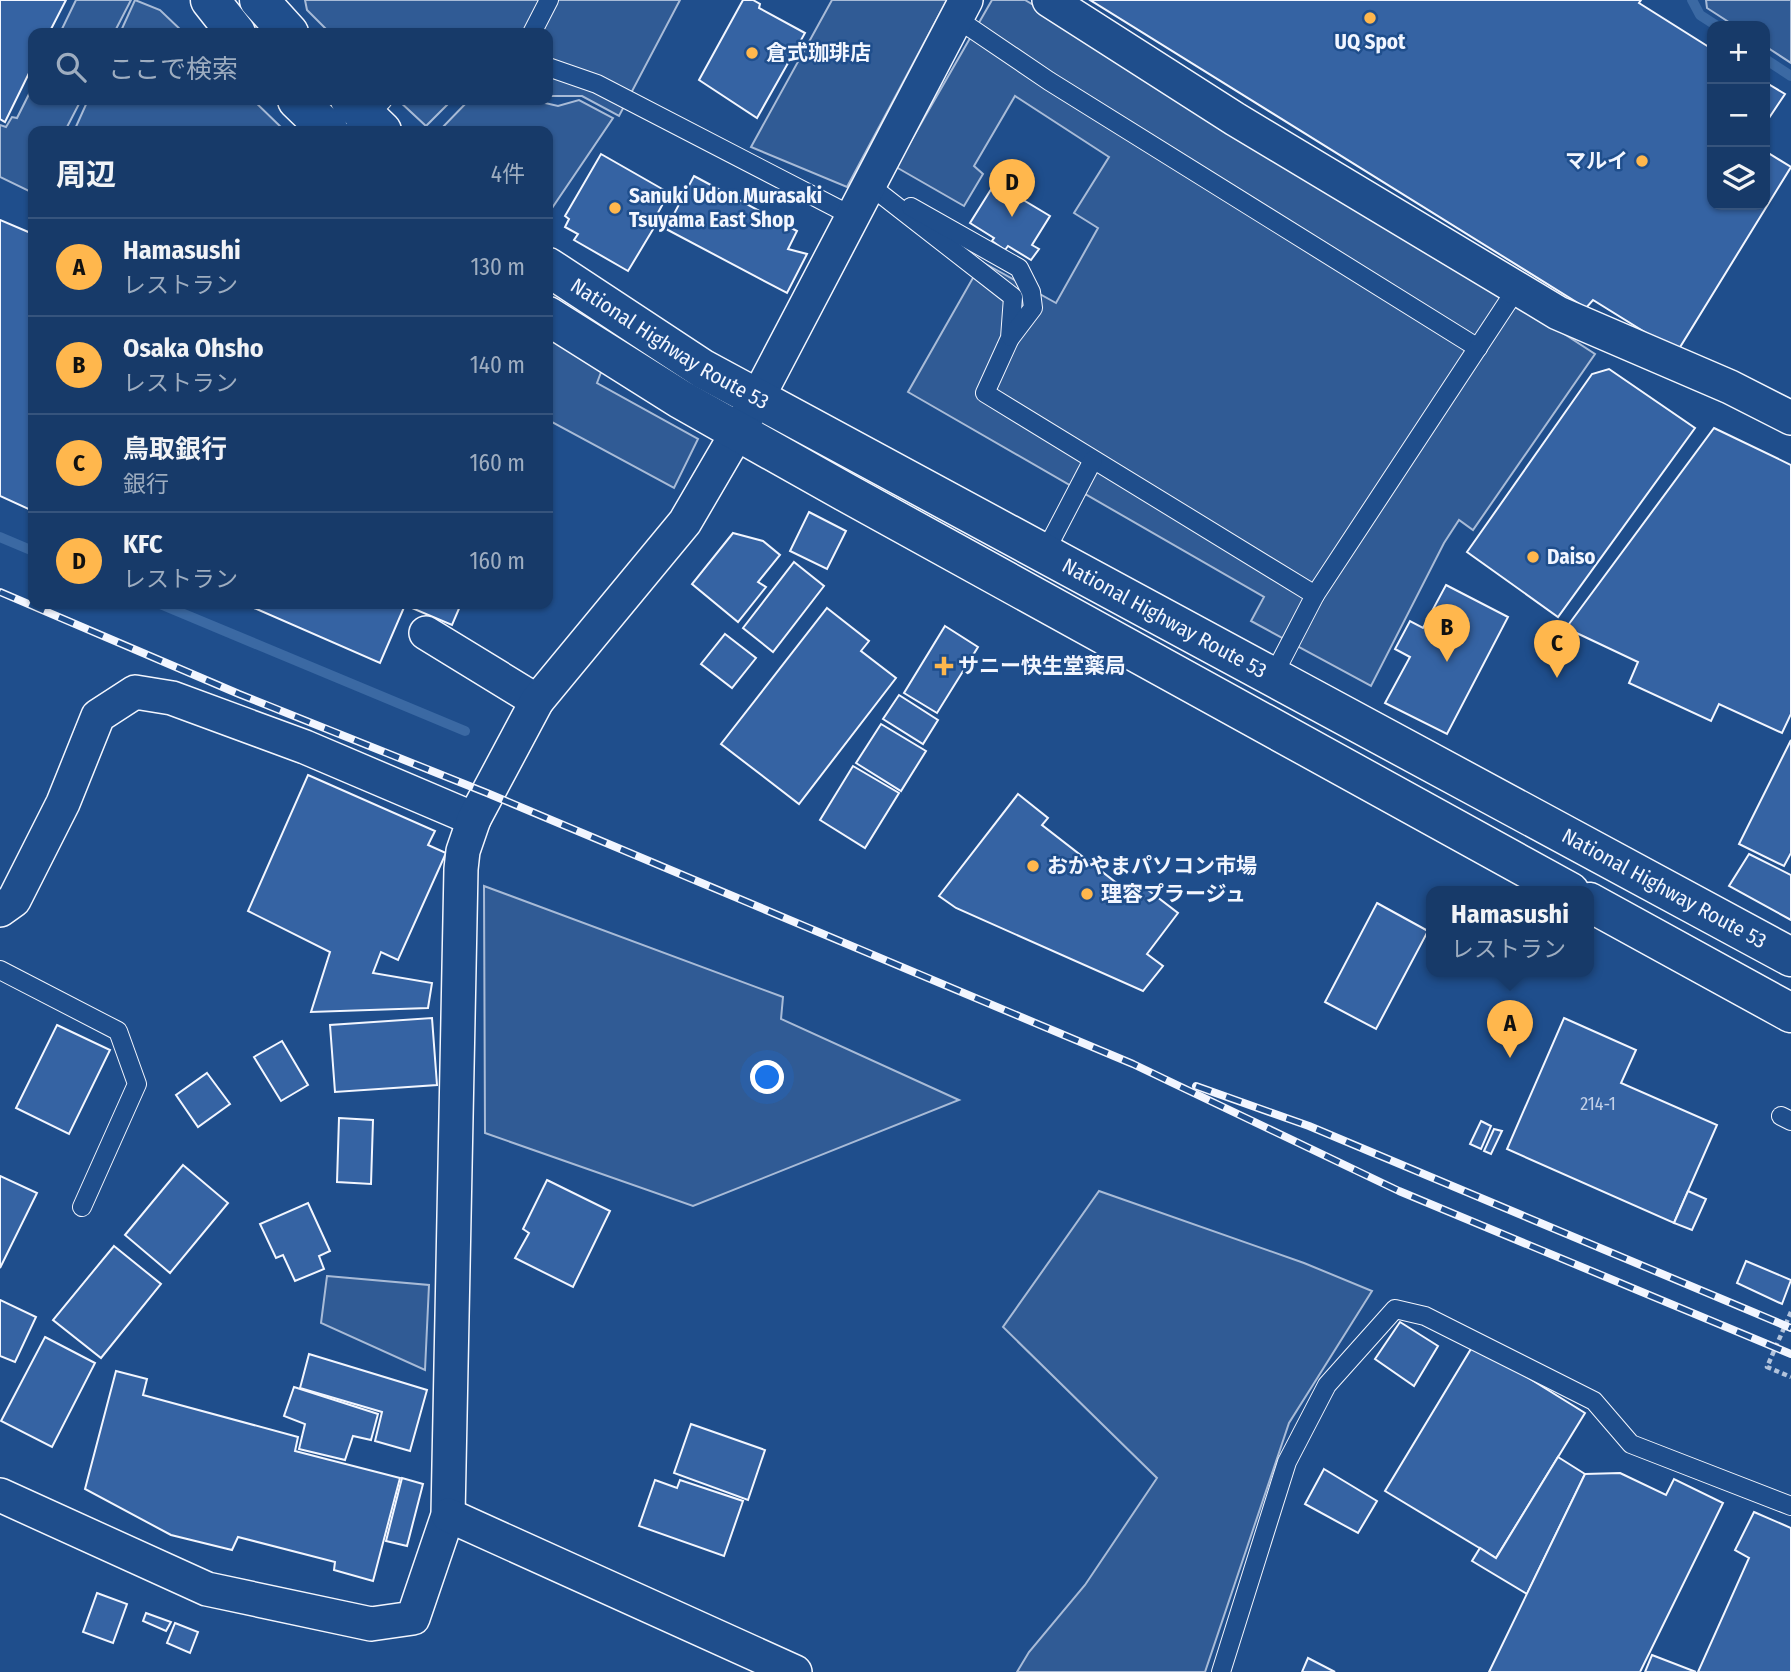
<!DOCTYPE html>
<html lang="ja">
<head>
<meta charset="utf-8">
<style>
  :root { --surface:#173a69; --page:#244571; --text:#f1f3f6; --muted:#9eadc0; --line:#36547d; --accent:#ffb74d }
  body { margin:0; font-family:"Fira Sans Condensed","Noto Sans JP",sans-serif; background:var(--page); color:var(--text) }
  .controls { position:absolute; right:21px; top:21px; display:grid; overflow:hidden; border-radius:14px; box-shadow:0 2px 5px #0004 }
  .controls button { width:63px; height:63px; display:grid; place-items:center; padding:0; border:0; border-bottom:2px solid var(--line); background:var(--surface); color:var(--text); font:35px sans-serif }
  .you { position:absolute; left:768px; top:1078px; width:24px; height:24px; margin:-18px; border:5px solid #fff; border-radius:50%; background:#1a73e8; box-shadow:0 0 0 10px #1a73e833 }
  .badge { display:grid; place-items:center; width:46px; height:46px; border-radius:50%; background:var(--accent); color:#111; font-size:23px; font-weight:700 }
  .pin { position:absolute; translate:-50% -58px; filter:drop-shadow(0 2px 4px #0008) }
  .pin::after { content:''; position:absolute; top:37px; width:24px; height:21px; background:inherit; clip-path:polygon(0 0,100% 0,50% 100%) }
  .popup { position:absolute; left:1426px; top:886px; width:168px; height:91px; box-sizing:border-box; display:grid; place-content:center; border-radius:14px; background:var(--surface); filter:drop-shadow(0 2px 5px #0005); font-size:23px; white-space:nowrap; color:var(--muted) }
  .popup b { font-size:26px; color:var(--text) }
  .popup::after { content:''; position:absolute; left:50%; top:100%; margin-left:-14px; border:14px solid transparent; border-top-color:var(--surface) }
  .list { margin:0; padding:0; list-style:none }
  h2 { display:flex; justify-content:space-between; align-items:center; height:91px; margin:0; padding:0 28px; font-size:30px }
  h2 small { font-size:23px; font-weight:400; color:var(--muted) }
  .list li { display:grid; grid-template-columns:46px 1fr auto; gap:21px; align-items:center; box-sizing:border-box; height:98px; padding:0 28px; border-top:2px solid var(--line) }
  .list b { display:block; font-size:26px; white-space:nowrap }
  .list p { margin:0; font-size:23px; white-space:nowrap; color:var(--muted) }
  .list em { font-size:23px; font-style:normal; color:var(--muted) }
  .icon { flex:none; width:38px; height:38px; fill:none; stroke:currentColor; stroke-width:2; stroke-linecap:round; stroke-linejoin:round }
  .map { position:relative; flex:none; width:1791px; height:1672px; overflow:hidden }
  .search { position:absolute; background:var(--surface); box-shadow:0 2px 5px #0004; left:28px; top:28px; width:525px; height:77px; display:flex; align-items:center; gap:18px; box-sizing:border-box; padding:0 24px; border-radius:14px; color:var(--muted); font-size:26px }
  .panel { position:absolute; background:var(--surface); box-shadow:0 2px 5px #0004; left:28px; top:126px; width:525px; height:483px; border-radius:14px }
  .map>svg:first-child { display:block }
  .parking { fill:#305b95; stroke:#a8bbd7; stroke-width:2 }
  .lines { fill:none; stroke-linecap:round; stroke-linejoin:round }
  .stream { stroke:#3b69a3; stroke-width:10 }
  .building { fill:#3563a3; stroke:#f2f6ff; stroke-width:2 }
  .service-casing { stroke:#f2f6ff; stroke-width:20 }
  .minor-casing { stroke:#f2f6ff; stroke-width:36 }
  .trunk-casing { stroke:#f2f6ff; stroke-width:41 }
  .path { stroke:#b3c4dc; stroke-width:4.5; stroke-dasharray:5 3.5; stroke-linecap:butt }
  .service { stroke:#1f4e8c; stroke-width:18 }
  .minor { stroke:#1f4e8c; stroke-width:33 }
  .trunk { stroke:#1f4e8c; stroke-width:38 }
  .rail-casing { stroke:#f2f6ff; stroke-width:8 }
  .rail { stroke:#1f4e8c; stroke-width:5; stroke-dasharray:16; stroke-linecap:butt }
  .poi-dot { fill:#ffb74d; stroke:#1f4e8c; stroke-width:2.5 }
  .labels { text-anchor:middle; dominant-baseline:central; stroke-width:5; stroke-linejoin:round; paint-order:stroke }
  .number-label { font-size:18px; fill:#c3d1e8 }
  .poi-label { font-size:21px; font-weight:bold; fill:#f2f6ff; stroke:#1f4e8c; text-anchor:start }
  .street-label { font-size:21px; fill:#f2f6ff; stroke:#1f4e8c }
</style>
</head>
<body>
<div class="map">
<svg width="1791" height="1672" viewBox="0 0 1791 1672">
  <rect width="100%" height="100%" fill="#1f4e8c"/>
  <!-- parking -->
  <g class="parking">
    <polygon points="76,0 131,0 114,33 60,33"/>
    <polygon points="135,0 160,10 184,33 120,33"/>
    <polygon points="305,0 680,0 619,116 582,96 548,96 548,33 330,33 307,10"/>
    <polygon points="832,0 947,0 847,187 751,147"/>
    <polygon points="992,0 1025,0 1389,220 1595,354 1473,530 1459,520 1444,543 1371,686 1251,621 1264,597 908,392 982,262 1056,303 1098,228 1074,213 1109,157 1015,96 974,166 983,174 964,206 896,167"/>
    <polygon points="1706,0 1791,0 1791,63 1765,46 1765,26 1735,26 1707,8"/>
    <polygon points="33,86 33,100 81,100 65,131 33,131 33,193 0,177 0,125 6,127 12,117 17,118"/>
    <polygon points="88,100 253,100 285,131 74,131"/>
    <polygon points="398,100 452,100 426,126"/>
    <polygon points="469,100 532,100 558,106 579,100 613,118 548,214 548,131 439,131"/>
    <polygon points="548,336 603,367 597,383 698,439 674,488 548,420"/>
    <polygon points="484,886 783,997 781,1019 959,1100 693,1206 485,1133"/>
    <polygon points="1099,1191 1304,1263 1372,1291 1289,1423 1205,1672 1017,1672 1029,1652 1085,1585 1157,1478 1003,1327"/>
    <polygon points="327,1276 429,1285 425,1370 321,1323"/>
  </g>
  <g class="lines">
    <!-- stream -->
    <g class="stream">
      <polyline points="1692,0 1700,15 1717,26"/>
      <polyline points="1765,59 1791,76"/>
      <polyline points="0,537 33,551"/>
      <polyline points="160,604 465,731"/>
    </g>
  </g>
  <!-- building -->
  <g class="building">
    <polygon points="0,0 66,0 49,33 33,33 33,65 5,122 0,119"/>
    <polygon points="743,0 753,0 760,4 759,8 805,33 757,118 699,80"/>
    <polygon points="1090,0 1641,0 1639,3 1712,49 1712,205 1765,205 1765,151 1791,167 1677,352 1593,300 1586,308"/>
    <polygon points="1765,82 1785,94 1765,124"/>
    <polygon points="601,154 664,190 660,197 665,200 655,218 658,221 628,271 574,240 578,234 565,227 569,219 565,216"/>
    <polygon points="694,176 797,231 788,249 807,254 787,293 666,229"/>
    <polygon points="995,183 1050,216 1032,245 1039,249 1031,260 1008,246 1005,250 992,241 994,238 970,223"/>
    <polygon points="0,220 33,234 33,511 0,496"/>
    <polygon points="1609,369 1695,428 1558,617 1467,552 1592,374"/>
    <polygon points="1714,428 1791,465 1791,714 1782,733 1719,704 1711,721 1629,683 1638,662 1566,628"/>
    <polygon points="809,512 846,531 827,569 790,551"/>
    <polygon points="733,533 763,541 780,555 758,582 766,587 738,622 692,584"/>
    <polygon points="794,562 824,586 773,652 743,628"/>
    <polygon points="1446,585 1508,617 1447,734 1385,703 1410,657 1395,649 1410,621 1423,628"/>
    <polygon points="245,604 461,604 452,625 405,605 380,663"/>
    <polygon points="827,608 869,641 861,651 896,678 799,804 721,744"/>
    <polygon points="945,626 978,647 937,713 904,693"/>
    <polygon points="725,634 756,658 732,688 701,664"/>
    <polygon points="899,695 938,720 923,744 883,719"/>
    <polygon points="881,724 926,751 901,791 856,763"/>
    <polygon points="1791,740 1791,853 1784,866 1739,844"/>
    <polygon points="853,766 899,793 865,848 820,820"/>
    <polygon points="308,775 435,831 428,845 446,853 398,960 381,952 373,973 432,983 428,1008 311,1012 330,952 248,911"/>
    <polygon points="1018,794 1048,818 1042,825 1136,898 1144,887 1178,913 1147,954 1163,966 1143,991 956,908 939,896"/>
    <polygon points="1749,854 1791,875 1791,920 1729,886"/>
    <polygon points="1377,903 1428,931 1376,1029 1325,1002"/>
    <polygon points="432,1018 437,1085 335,1092 330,1025"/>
    <polygon points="1564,1018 1636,1050 1621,1083 1717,1125 1674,1223 1507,1149"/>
    <polygon points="57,1025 110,1050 69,1134 16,1108"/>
    <polygon points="282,1041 308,1085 281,1101 254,1057"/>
    <polygon points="207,1073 230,1104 198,1127 176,1095"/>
    <polygon points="339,1118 373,1120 371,1184 337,1182"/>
    <polygon points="1481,1121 1491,1126 1481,1149 1470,1144"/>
    <polygon points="1494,1129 1502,1131 1491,1154 1484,1151"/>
    <polygon points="183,1165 228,1203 170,1273 125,1235"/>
    <polygon points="0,1176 37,1193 0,1268"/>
    <polygon points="547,1180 610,1211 573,1287 515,1258 529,1233 523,1229"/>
    <polygon points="1688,1191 1706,1199 1692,1230 1674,1223"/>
    <polygon points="308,1203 330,1251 319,1256 324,1269 295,1281 283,1255 276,1258 260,1224"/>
    <polygon points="114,1246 161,1284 101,1358 53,1320"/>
    <polygon points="1746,1261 1791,1280 1782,1304 1737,1283"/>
    <polygon points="0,1300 36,1317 15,1362 0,1356"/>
    <polygon points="1400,1322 1438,1346 1414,1386 1375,1359"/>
    <polygon points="45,1337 95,1363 52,1447 1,1421"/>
    <polygon points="1474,1344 1585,1413 1496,1558 1385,1491"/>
    <polygon points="309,1354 427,1390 410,1451 375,1441 382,1412 300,1388"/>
    <polygon points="116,1371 147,1379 143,1395 298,1437 295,1451 400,1478 373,1581 334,1570 335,1562 238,1537 232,1550 171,1535 85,1489"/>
    <polygon points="294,1387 378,1414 371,1440 353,1436 345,1460 299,1449 305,1424 284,1416"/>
    <polygon points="691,1424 765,1450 748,1500 674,1473"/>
    <polygon points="1558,1457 1585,1474 1527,1594 1472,1561 1480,1548 1496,1558"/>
    <polygon points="1324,1469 1377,1501 1358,1533 1305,1504"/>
    <polygon points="1620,1473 1666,1495 1674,1479 1723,1503 1640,1672 1489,1672 1585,1474"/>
    <polygon points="402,1478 423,1484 407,1546 386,1541"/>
    <polygon points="655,1480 677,1488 680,1480 743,1501 724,1556 639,1526"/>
    <polygon points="1754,1512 1791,1528 1791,1672 1698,1672 1749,1558 1735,1550"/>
    <polygon points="97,1593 127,1604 113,1643 83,1632"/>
    <polygon points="146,1613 171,1622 166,1631 143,1621"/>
    <polygon points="175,1623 198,1632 190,1653 167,1643"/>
    <polygon points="1652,1655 1696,1672 1645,1672"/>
    <polygon points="1308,1658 1335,1672 1302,1672"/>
  </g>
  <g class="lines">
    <defs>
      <g id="service">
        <polyline points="956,18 1049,81 1478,348"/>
        <polyline points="532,33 549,0"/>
        <polyline points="548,67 597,84 852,216"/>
        <polyline points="352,131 383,100"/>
        <polyline points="868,184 1013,297 1010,338 985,393 1315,595 1517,288"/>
        <polyline points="911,207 1019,268 1031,292 1033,308 1011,337"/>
        <polyline points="1045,552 1093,460"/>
        <polyline points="1273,676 1315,595"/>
        <polyline points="0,970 118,1031 137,1084 82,1207"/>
        <polyline points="1781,1116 1791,1121"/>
        <polyline points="1221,1672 1287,1462 1327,1385 1395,1309 1425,1316 1594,1401 1631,1444 1791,1506"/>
      </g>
      <g id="minor">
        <polyline points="1049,0 1235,119 1558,313 1730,387 1791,418"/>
        <polyline points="426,633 537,701"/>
        <polyline points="0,910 14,900 63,803 98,716 135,692 172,698 305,747 474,819"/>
        <polyline points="0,1495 207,1589 371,1624 413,1618 448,1515 461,869 463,851 474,819 537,701 685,522 758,397 966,0"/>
        <polyline points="448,1515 795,1672"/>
      </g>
      <g id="trunk">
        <polyline points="210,0 236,33"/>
        <polyline points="259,0 289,33"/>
        <polyline points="297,100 329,131"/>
        <polyline points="350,100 382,131"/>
        <path id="s1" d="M548,267L703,369L1791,957"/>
        <polyline points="548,316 680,399 845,492 1570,892"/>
        <polyline points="1589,902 1791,1013"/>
      </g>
    </defs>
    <!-- service casing -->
    <use href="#service" class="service-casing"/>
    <!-- minor casing -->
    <use href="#minor" class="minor-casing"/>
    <!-- trunk casing -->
    <use href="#trunk" class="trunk-casing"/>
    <!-- path -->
    <polyline class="path" points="1791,1312 1767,1367 1791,1377"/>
    <!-- service -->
    <use href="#service" class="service"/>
    <!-- minor -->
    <use href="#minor" class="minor"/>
    <!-- trunk -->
    <use href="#trunk" class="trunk"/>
    <defs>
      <g id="rail">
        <polyline points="0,592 239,694 487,793 1133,1064 1399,1191 1791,1354"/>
        <polyline points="1196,1086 1309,1126 1791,1328"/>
      </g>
    </defs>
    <!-- rail casing -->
    <use href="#rail" class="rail-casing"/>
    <!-- rail -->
    <use href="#rail" class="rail"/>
  </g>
  <!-- markers -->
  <g class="poi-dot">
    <circle cx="1370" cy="18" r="7"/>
    <circle cx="752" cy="53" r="7"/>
    <circle cx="1642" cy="161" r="7"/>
    <circle cx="615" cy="208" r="7"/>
    <circle cx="1533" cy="557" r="7"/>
    <path d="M940.5 655.5h7v7h7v7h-7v7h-7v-7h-7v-7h7z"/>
    <circle cx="1033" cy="866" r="7"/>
    <circle cx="1087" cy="894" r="7"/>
  </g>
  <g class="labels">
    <!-- number labels -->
    <g class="number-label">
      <text x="1598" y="1104">214-1</text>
    </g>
    <!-- poi labels -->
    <g class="poi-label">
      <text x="1370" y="42" text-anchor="middle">UQ Spot</text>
      <text x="766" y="53">倉式珈琲店</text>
      <text x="1628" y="161" text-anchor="end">マルイ</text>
      <text x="629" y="196">Sanuki Udon Murasaki<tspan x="629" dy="24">Tsuyama East Shop</tspan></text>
      <text x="1547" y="557">Daiso</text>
      <text x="958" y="666">サニー快生堂薬局</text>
      <text x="1047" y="866">おかやまパソコン市場</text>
      <text x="1101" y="894">理容プラージュ</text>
    </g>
    <!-- street labels -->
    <g class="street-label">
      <text stroke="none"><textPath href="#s1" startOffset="144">National Highway Route 53</textPath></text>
      <text stroke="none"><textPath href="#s1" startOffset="710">National Highway Route 53</textPath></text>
      <text stroke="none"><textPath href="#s1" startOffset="1278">National Highway Route 53</textPath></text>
    </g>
  </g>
</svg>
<div class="controls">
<button>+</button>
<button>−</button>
<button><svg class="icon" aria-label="layers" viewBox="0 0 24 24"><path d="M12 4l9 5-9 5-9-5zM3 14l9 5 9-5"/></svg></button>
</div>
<div class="you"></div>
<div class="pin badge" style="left:1510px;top:1058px">A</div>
<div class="popup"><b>Hamasushi</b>レストラン</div>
<div class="pin badge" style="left:1447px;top:662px">B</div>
<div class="pin badge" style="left:1557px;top:678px">C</div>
<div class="pin badge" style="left:1012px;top:217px">D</div>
<div class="search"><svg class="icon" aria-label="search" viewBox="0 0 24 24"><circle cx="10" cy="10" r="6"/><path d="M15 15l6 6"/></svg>ここで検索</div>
<section class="panel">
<h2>周辺<small>4件</small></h2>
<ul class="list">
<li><span class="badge">A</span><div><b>Hamasushi</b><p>レストラン</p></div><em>130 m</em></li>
<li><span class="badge">B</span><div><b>Osaka Ohsho</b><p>レストラン</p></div><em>140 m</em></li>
<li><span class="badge">C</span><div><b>鳥取銀行</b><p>銀行</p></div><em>160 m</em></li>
<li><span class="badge">D</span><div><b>KFC</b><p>レストラン</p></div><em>160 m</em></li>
</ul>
</section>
</div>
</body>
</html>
